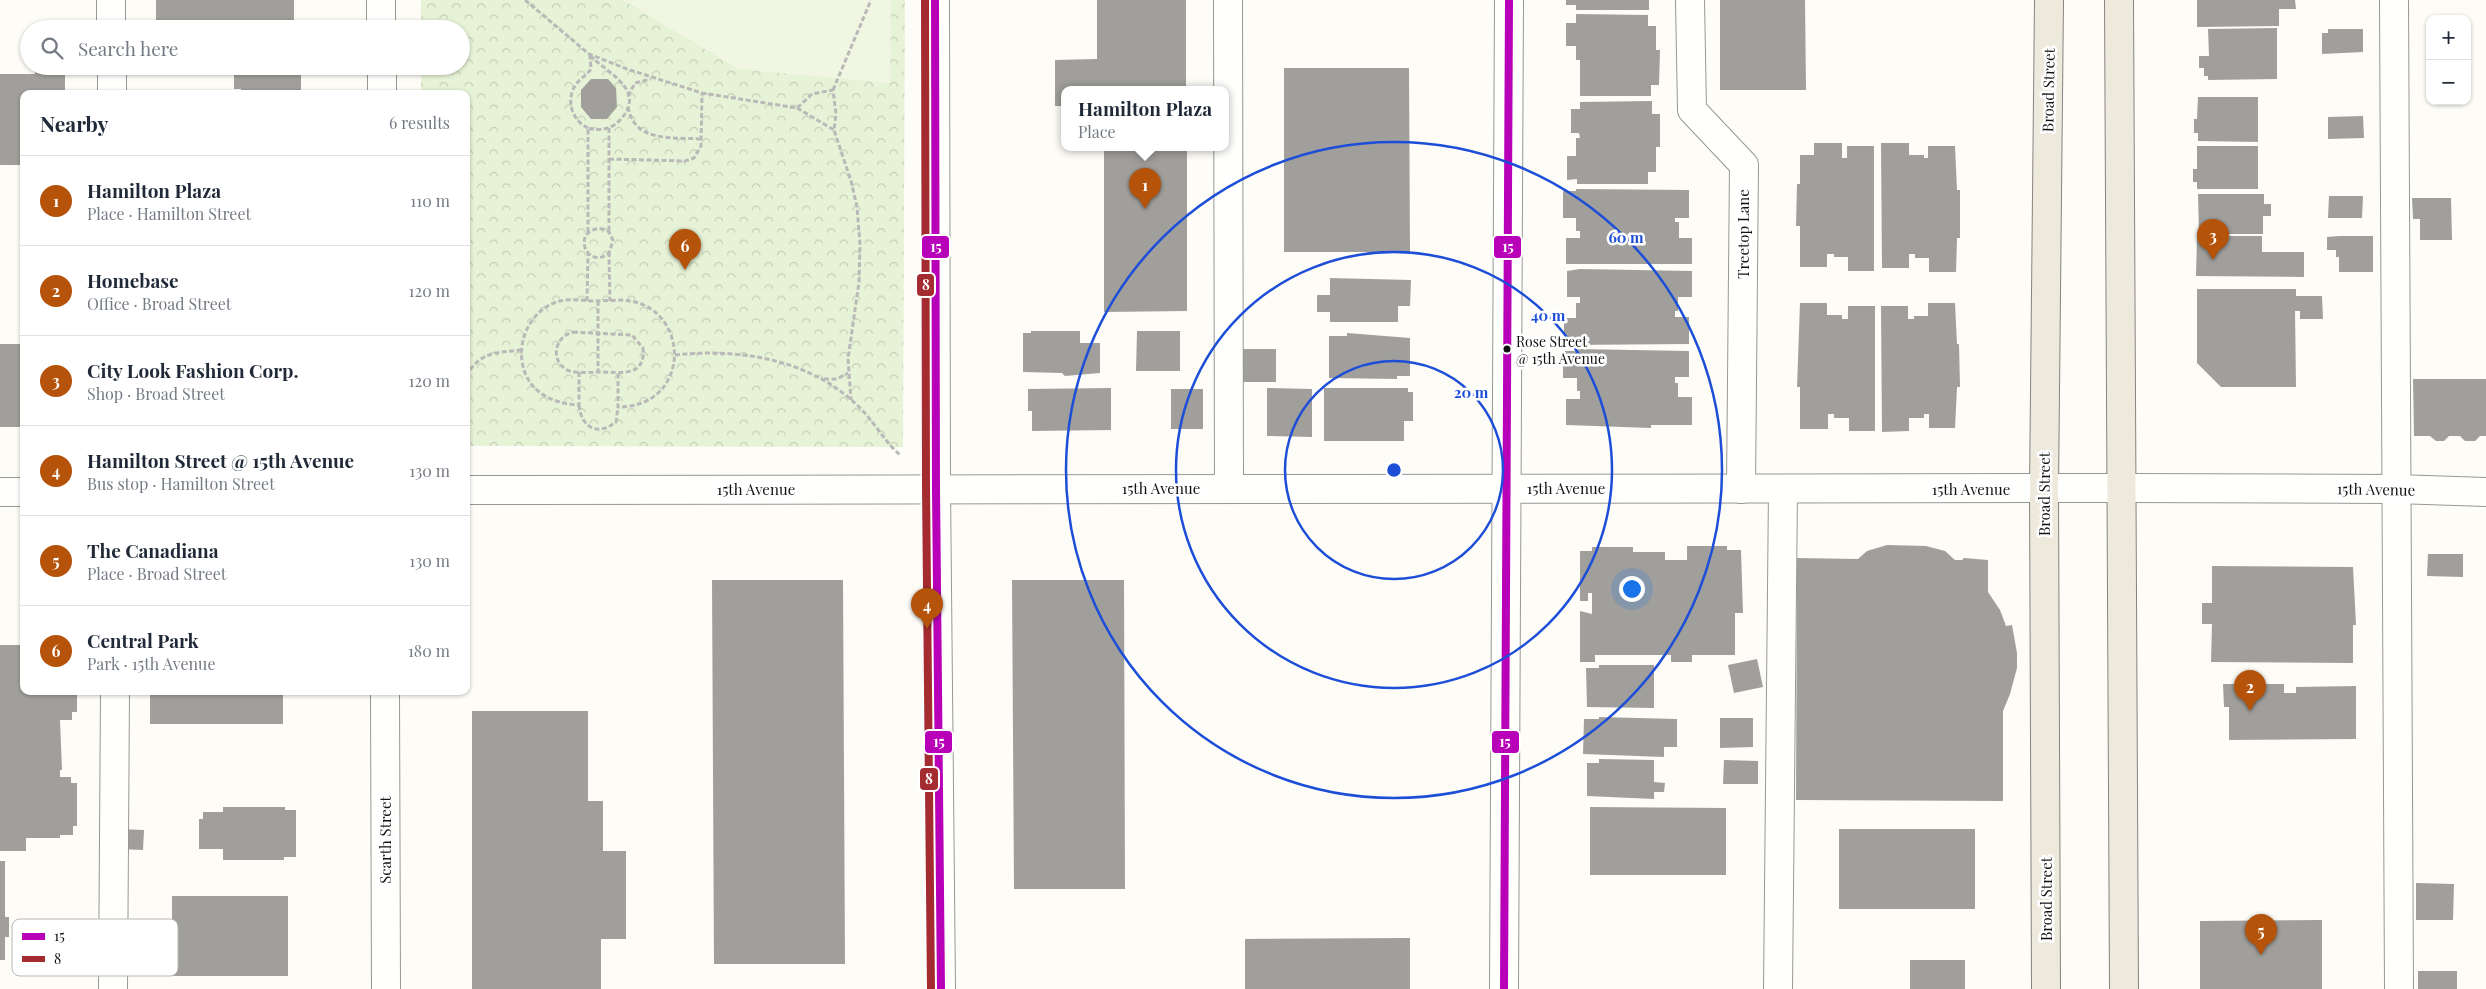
<!DOCTYPE html>
<html lang="en">
<head>
<meta charset="utf-8">
<style>
  :root { --surface:#fff; --page:#f6f6f7; --text:#1f2937; --muted:#747a83; --line:#e0e1e3; --accent:#b45309 }
  body { margin:0; font-family:"Playfair Display",serif; background:var(--page); color:var(--text) }
  .controls { position:absolute; right:15px; top:15px; display:grid; overflow:hidden; border-radius:10px; box-shadow:0 1px 4px #0004 }
  .controls button { width:45px; height:45px; display:grid; place-items:center; padding:0; border:0; border-bottom:1px solid var(--line); background:var(--surface); color:var(--text); font:25px sans-serif }
  .you { position:absolute; left:1631px; top:588px; width:18px; height:18px; margin:-12px; border:4px solid #fff; border-radius:50%; background:#1a73e8; box-shadow:0 0 0 8px #1a73e833 }
  .badge { display:grid; place-items:center; width:32px; height:32px; border-radius:50%; background:var(--accent); color:#fff; font-size:16px; font-weight:700 }
  .pin { position:absolute; translate:-50% -41px; filter:drop-shadow(0 1px 2px #0008) }
  .pin::after { content:''; position:absolute; top:26px; width:18px; height:15px; background:inherit; clip-path:polygon(0 0,100% 0,50% 100%) }
  .popup { position:absolute; left:1061px; top:86px; width:168px; height:65px; box-sizing:border-box; display:grid; place-content:center; border-radius:10px; background:var(--surface); filter:drop-shadow(0 1px 4px #0005); font-size:16px; white-space:nowrap; color:var(--muted) }
  .popup b { font-size:19px; color:var(--text) }
  .popup::after { content:''; position:absolute; left:50%; top:100%; margin-left:-10px; border:10px solid transparent; border-top-color:var(--surface) }
  .list { margin:0; padding:0; list-style:none }
  h2 { display:flex; justify-content:space-between; align-items:center; height:65px; margin:0; padding:0 20px; font-size:21px }
  h2 small { font-size:16px; font-weight:400; color:var(--muted) }
  .list li { display:grid; grid-template-columns:32px 1fr auto; gap:15px; align-items:center; box-sizing:border-box; height:90px; padding:0 20px; border-top:1px solid var(--line) }
  .list b { display:block; font-size:19px; white-space:nowrap }
  .list p { margin:0; font-size:16px; white-space:nowrap; color:var(--muted) }
  .list em { font-size:16px; font-style:normal; color:var(--muted) }
  .icon { flex:none; width:28px; height:28px; fill:none; stroke:currentColor; stroke-width:2; stroke-linecap:round; stroke-linejoin:round }
  .map { position:relative; flex:none; width:2486px; height:989px; overflow:hidden }
  .search { position:absolute; background:var(--surface); box-shadow:0 1px 4px #0004; left:20px; top:20px; width:450px; height:55px; display:flex; align-items:center; gap:12px; box-sizing:border-box; padding:0 18px; border-radius:28px; color:var(--muted); font-size:19px }
  .panel { position:absolute; background:var(--surface); box-shadow:0 1px 4px #0004; left:20px; top:90px; width:450px; height:605px; border-radius:10px }
  .map>svg:first-child { display:block }
  .park { fill:url(#park-crowns) }
  .pitch { fill:#f0f6e1 }
  .building { fill:#a19f9c }
  .lines { fill:none; stroke-linecap:round; stroke-linejoin:round }
  .minor-casing { stroke:#979795; stroke-width:30 }
  .major-casing { stroke:#858482; stroke-width:30 }
  .path { stroke:#b9b9b8; stroke-width:3; stroke-dasharray:5 2.5; stroke-linecap:butt }
  .minor { stroke:#fffffe; stroke-width:28 }
  .major { stroke:#ede9dc; stroke-width:28 }
  .bus-1-casing { stroke:#fff; stroke-width:11 }
  .bus-2-casing { stroke:#fff; stroke-width:11 }
  .bus-1 { stroke:#b700b7; stroke-width:8 }
  .bus-2 { stroke:#a42c31; stroke-width:8 }
  .ring { fill:none; stroke:#1d4ed8; stroke-width:2.5 }
  .bus-dot { fill:#111; stroke:#fff; stroke-width:2 }
  .labels { text-anchor:middle; dominant-baseline:central; stroke-width:5; stroke-linejoin:round; paint-order:stroke }
  .bus-label { font-size:14px; fill:#111; stroke:#fff; text-anchor:start }
  .street-label { font-size:15px; fill:#111; stroke:#fff }
  .key { fill:#fff; stroke:#b8b8b8; stroke-width:1 }
  .key-label { font-size:14px; fill:#111 }
  .centre { fill:#1d4ed8; stroke:#fff; stroke-width:2.5 }
  .ring-label { font-size:15px; text-anchor:middle; font-weight:bold; fill:#1d4ed8; stroke:#fff; stroke-width:5; stroke-linejoin:round; paint-order:stroke }
  .line-badge { stroke:#fff; stroke-width:2 }
  .badge-label { font-size:14px; text-anchor:middle; font-weight:bold; fill:#fff }
</style>
</head>
<body>
<div class="map">
<svg width="2486" height="989" viewBox="0 0 2486 989">
  <defs>
    <pattern id="park-crowns" width="20" height="18" patternUnits="userSpaceOnUse" patternTransform="scale(1.25)"><rect width="20" height="18" fill="#e7f3d7"/><path d="M2 6a3 3 0 1 1 6 0M12 15a3 3 0 1 1 6 0" fill="none" stroke="#c5cfb8"/></pattern>
  </defs>
  <rect width="100%" height="100%" fill="#fdfcf7"/>
  <!-- park -->
  <polygon class="park" points="421,0 905,0 903,447 466,446 466,94 421,94 421,66 461,66 461,29 421,29"/>
  <!-- pitch -->
  <polygon class="pitch" points="623,0 891,0 890,83 738,69"/>
  <!-- building -->
  <g class="building">
    <rect x="156" y="0" width="138" height="29"/>
    <polygon points="1097,0 1186,0 1186,90 1065,90 1065,106 1055,106 1055,60 1097,59"/>
    <polygon points="1566,0 1649,0 1649,10 1576,10 1576,5 1566,5"/>
    <polygon points="1720,0 1805,0 1806,90 1720,90"/>
    <polygon points="2197,0 2295,0 2296,9 2279,9 2279,26 2197,27"/>
    <polygon points="1576,14 1648,15 1648,26 1656,26 1656,50 1660,50 1659,85 1651,85 1651,96 1580,96 1580,60 1576,60 1576,46 1566,46 1566,23 1576,23"/>
    <polygon points="2277,28 2277,79 2208,80 2208,76 2204,76 2204,68 2199,68 2199,56 2209,56 2208,29"/>
    <polygon points="2328,29 2363,29 2363,52 2322,54 2322,33 2328,33"/>
    <polygon points="35,66 65,66 65,94 24,94 24,165 0,165 0,74 35,74"/>
    <polygon points="241,66 301,66 301,94 241,94 241,89 234,89 234,74 241,74"/>
    <polygon points="1284,68 1409,68 1410,252 1284,252"/>
    <polygon points="591,79 608,79 616,88 617,107 607,119 591,119 581,107 581,90"/>
    <polygon points="2198,97 2258,97 2258,142 2198,141 2198,133 2194,133 2194,119 2197,119"/>
    <polygon points="1652,101 1652,114 1660,114 1660,147 1656,147 1656,172 1648,172 1648,184 1577,184 1577,179 1567,180 1567,156 1576,156 1576,138 1580,138 1579,133 1571,133 1571,109 1580,109 1580,102"/>
    <polygon points="2363,116 2364,138 2328,139 2328,117"/>
    <polygon points="1814,143 1842,143 1842,158 1847,158 1847,146 1874,146 1874,271 1848,271 1848,257 1834,257 1834,254 1827,254 1827,267 1800,267 1800,226 1796,226 1797,184 1800,184 1800,155 1814,155"/>
    <polygon points="1881,143 1909,143 1909,155 1924,155 1924,158 1928,158 1928,146 1955,146 1957,190 1960,190 1960,238 1957,238 1956,272 1929,272 1929,258 1915,258 1915,254 1909,254 1909,268 1882,268"/>
    <polygon points="2197,146 2258,146 2258,189 2197,189 2197,182 2193,182 2193,169 2197,169"/>
    <polygon points="1104,148 1187,148 1187,311 1104,312"/>
    <polygon points="1576,189 1689,190 1689,218 1675,218 1675,222 1679,222 1679,238 1692,238 1692,264 1566,264 1566,238 1580,238 1580,231 1576,231 1576,218 1563,218 1563,191 1576,191"/>
    <polygon points="2198,194 2264,194 2264,204 2271,204 2271,216 2263,216 2263,234 2199,234"/>
    <polygon points="2329,196 2363,196 2362,218 2328,218"/>
    <polygon points="2412,198 2451,198 2452,240 2420,240 2420,219 2413,219"/>
    <polygon points="2197,236 2262,236 2262,252 2304,252 2304,277 2196,276"/>
    <polygon points="2339,236 2373,236 2373,272 2339,272 2339,257 2336,257 2336,250 2327,250 2327,237"/>
    <polygon points="1580,269 1692,271 1692,297 1678,297 1678,311 1675,311 1675,317 1689,317 1689,344 1564,345 1564,318 1576,318 1576,303 1580,303 1580,297 1567,297 1567,271"/>
    <polygon points="1330,278 1411,280 1410,306 1398,306 1398,322 1330,322 1330,312 1317,312 1317,295 1330,295"/>
    <polygon points="2197,289 2296,289 2296,296 2322,296 2323,319 2300,319 2300,311 2295,311 2296,387 2221,387 2197,363"/>
    <polygon points="1800,303 1827,303 1827,315 1842,315 1842,319 1848,319 1848,306 1875,306 1875,431 1849,431 1849,418 1834,418 1834,414 1828,414 1828,429 1800,429 1800,387 1797,387"/>
    <polygon points="1928,303 1955,303 1957,344 1959,344 1960,387 1957,387 1955,428 1929,428 1929,414 1924,414 1924,418 1909,418 1909,431 1882,432 1881,306 1908,306 1908,319 1914,319 1914,316 1928,316"/>
    <polygon points="1031,331 1080,331 1080,343 1100,343 1100,373 1065,376 1062,373 1023,372 1023,333 1031,333"/>
    <polygon points="1137,331 1180,331 1180,371 1136,371"/>
    <polygon points="1347,333 1410,338 1410,376 1397,376 1397,379 1329,378 1329,336 1347,336"/>
    <rect x="0" y="344" width="24" height="83"/>
    <rect x="1242" y="349" width="34" height="33"/>
    <polygon points="1576,349 1689,351 1689,377 1675,377 1675,383 1678,383 1678,397 1692,397 1692,425 1651,425 1651,428 1566,425 1566,399 1580,399 1580,391 1577,391 1577,378 1563,378 1563,351 1576,351"/>
    <polygon points="2413,379 2486,379 2486,436 2480,436 2475,441 2465,441 2460,436 2449,436 2444,441 2436,441 2430,436 2414,436"/>
    <polygon points="1111,388 1111,430 1032,431 1032,411 1028,411 1028,389"/>
    <polygon points="1267,388 1312,389 1312,437 1267,436"/>
    <polygon points="1324,388 1408,388 1408,392 1413,392 1413,421 1404,421 1404,441 1324,441"/>
    <rect x="1171" y="389" width="32" height="40"/>
    <polygon points="1887,545 1926,546 1945,551 1955,560 1962,560 1964,558 1988,560 1988,592 2000,610 2006,626 2012,625 2017,653 2017,668 2010,694 2003,711 2003,801 1796,800 1797,558 1858,559 1867,551"/>
    <polygon points="1687,546 1727,546 1727,550 1741,550 1743,613 1735,613 1735,655 1692,655 1692,662 1671,662 1671,655 1595,655 1595,662 1580,662 1580,611 1592,614 1592,593 1588,593 1588,601 1580,601 1580,551 1592,551 1592,547 1633,547 1633,552 1665,552 1665,560 1687,560"/>
    <polygon points="2428,554 2463,554 2463,577 2427,576"/>
    <polygon points="2212,566 2353,567 2356,625 2353,625 2353,663 2211,662 2212,624 2202,624 2202,603 2212,603"/>
    <polygon points="712,580 843,580 845,964 714,964"/>
    <polygon points="1012,580 1124,580 1125,889 1014,889"/>
    <polygon points="0,645 24,645 24,691 77,691 77,712 72,712 72,720 60,720 62,770 60,770 60,777 71,777 71,783 77,783 77,826 73,826 73,835 60,835 60,838 26,838 26,851 0,851"/>
    <polygon points="1757,659 1763,687 1734,693 1728,665"/>
    <polygon points="1599,665 1654,665 1654,708 1587,707 1586,668 1599,668"/>
    <polygon points="2223,684 2284,684 2284,693 2296,693 2296,687 2356,686 2356,739 2229,740 2229,707 2224,707"/>
    <rect x="150" y="691" width="133" height="33"/>
    <polygon points="472,711 588,711 588,801 603,801 603,851 626,851 626,939 601,939 601,989 472,989"/>
    <polygon points="1599,717 1677,719 1677,747 1664,747 1664,757 1583,754 1584,719 1599,719"/>
    <polygon points="1720,718 1753,718 1753,747 1720,748"/>
    <polygon points="1599,759 1654,760 1654,782 1665,783 1664,792 1654,792 1654,799 1587,796 1587,763 1599,763"/>
    <polygon points="1724,760 1758,761 1758,784 1723,784"/>
    <polygon points="223,807 285,807 285,810 296,810 296,857 284,857 284,860 223,860 223,849 199,849 199,819 203,819 203,812 223,812"/>
    <polygon points="1590,807 1726,808 1726,875 1590,875"/>
    <polygon points="119,829 144,830 143,850 118,849"/>
    <rect x="1839" y="829" width="136" height="80"/>
    <polygon points="0,861 5,861 5,917 9,917 9,937 5,937 5,960 0,960"/>
    <polygon points="2416,883 2454,884 2453,920 2416,920"/>
    <rect x="172" y="896" width="116" height="80"/>
    <polygon points="2322,920 2322,989 2200,989 2200,921"/>
    <polygon points="1410,938 1410,989 1245,989 1245,939"/>
    <rect x="1910" y="960" width="55" height="29"/>
    <rect x="2418" y="971" width="39" height="18"/>
  </g>
  <g class="lines">
    <defs>
      <g id="minor">
        <polyline points="111,0 111,29"/>
        <polyline points="381,0 381,29"/>
        <polyline points="935,0 936,488 941,989"/>
        <polyline points="1228,0 1229,488"/>
        <polyline points="1690,0 1692,110 1744,165 1741,489"/>
        <polyline points="2394,0 2399,989"/>
        <polyline points="112,66 112,94"/>
        <polyline points="382,66 382,94"/>
        <polyline points="466,490 2121,488 2396,489 2486,492"/>
        <polyline points="0,492 24,492"/>
        <polyline points="385,691 386,989"/>
        <polyline points="113,989 115,691"/>
        <polyline points="1504,989 1509,0"/>
        <polyline points="1778,989 1783,489"/>
      </g>
      <g id="major">
        <polyline points="2119,0 2124,989"/>
        <polyline points="2046,989 2044,489 2049,0"/>
      </g>
    </defs>
    <!-- minor casing -->
    <use href="#minor" class="minor-casing"/>
    <!-- major casing -->
    <use href="#major" class="major-casing"/>
    <!-- path -->
    <g class="path">
      <polyline points="525,0 589,54 627,69 702,93 797,108 812,94 833,90 836,114 834,130 851,181 857,207 860,244 859,282 848,359 851,400"/>
      <polyline points="833,90 871,0"/>
      <polyline points="628,96 635,83 651,79"/>
      <path d="M628,107C634,143 673,137 701,139"/>
      <polyline points="797,108 834,130"/>
      <path d="M588,128C571,120 565,98 577,83C581,78 587,75 591,69L590,56"/>
      <polyline points="609,128 609,232"/>
      <polyline points="609,159 685,161 694,158 701,146 702,93"/>
      <path d="M588,232V128C599,131 611,130 620,120C649,89 604,72 589,54"/>
      <polyline points="609,252 610,301"/>
      <path d="M587,301L588,253C576,237 594,222 609,232L613,240L609,253C602,259 594,259 588,253"/>
      <polyline points="598,301 598,372"/>
      <path d="M573,332L632,335L643,348C646,378 620,372 599,372C589,372 577,374 567,370C550,360 554,337 573,332Z"/>
      <path d="M675,355C739,348 810,359 858,406C874,421 884,441 900,455"/>
      <path d="M579,372V405C552,404 526,391 522,361C518,333 537,303 566,300C576,299 587,301 596,301C607,301 620,299 630,301C667,306 685,349 668,380C658,399 639,407 618,407V373"/>
      <path d="M466,376C481,351 495,353 521,350"/>
      <polyline points="824,379 837,379 848,373"/>
      <path d="M579,405C581,427 597,437 616,422L618,407"/>
    </g>
    <!-- minor -->
    <use href="#minor" class="minor"/>
    <!-- major -->
    <use href="#major" class="major"/>
    <defs>
      <g id="bus-1">
        <polyline points="935,0 936,488 941,989"/>
        <polyline points="1504,989 1509,0"/>
      </g>
      <polyline id="bus-2" points="925,0 926,488 931,989"/>
    </defs>
    <!-- bus-1 casing -->
    <use href="#bus-1" class="bus-1-casing"/>
    <!-- bus-2 casing -->
    <use href="#bus-2" class="bus-2-casing"/>
    <!-- bus-1 -->
    <use href="#bus-1" class="bus-1"/>
    <!-- bus-2 -->
    <use href="#bus-2" class="bus-2"/>
  </g>
  <!-- distance rings -->
  <g class="ring">
    <circle cx="1394" cy="470" r="109"/>
    <circle cx="1394" cy="470" r="218"/>
    <circle cx="1394" cy="470" r="328"/>
  </g>
  <!-- markers -->
  <circle class="bus-dot" cx="1507" cy="349" r="4.5"/>
  <g class="labels">
    <!-- bus labels -->
    <g class="bus-label">
      <text x="1516" y="341">Rose Street<tspan x="1516" dy="17">@ 15th Avenue</tspan></text>
    </g>
    <!-- street labels -->
    <g class="street-label">
      <text transform="translate(2048 90) rotate(-89)">Broad Street</text>
      <text transform="translate(1743 234) rotate(-90)">Treetop Lane</text>
      <text x="1161" y="488">15th Avenue</text>
      <text x="1566" y="488">15th Avenue</text>
      <text x="756" y="489">15th Avenue</text>
      <text x="1971" y="489">15th Avenue</text>
      <text transform="translate(2376 489) rotate(1)">15th Avenue</text>
      <text transform="translate(2044 494) rotate(-90)">Broad Street</text>
      <text transform="translate(385 840) rotate(-90)">Scarth Street</text>
      <text transform="translate(2046 899) rotate(-90)">Broad Street</text>
    </g>
  </g>
  <!-- legend -->
  <rect x="12" y="919" width="166" height="57" rx="8" class="key"/>
  <rect x="22" y="933" width="23" height="7" fill="#b700b7"/>
  <rect x="22" y="956" width="23" height="6" fill="#a42c31"/>
  <g class="key-label">
    <text x="54" y="941">15</text>
    <text x="54" y="964">8</text>
  </g>
  <circle cx="1394" cy="470" r="8" class="centre"/>
  <g class="ring-label">
    <text x="1626" y="243">60 m</text>
    <text x="1548" y="321">40 m</text>
    <text x="1471" y="398">20 m</text>
  </g>
  <g class="line-badge">
    <rect x="1493" y="235" width="29" height="24" rx="5" fill="#b700b7"/>
    <rect x="921" y="235" width="29" height="24" rx="5" fill="#b700b7"/>
    <rect x="916" y="273" width="19" height="24" rx="5" fill="#a42c31"/>
    <rect x="1491" y="730" width="29" height="24" rx="5" fill="#b700b7"/>
    <rect x="924" y="730" width="29" height="24" rx="5" fill="#b700b7"/>
    <rect x="919" y="767" width="20" height="24" rx="5" fill="#a42c31"/>
  </g>
  <g class="badge-label">
    <text x="1508" y="252">15</text>
    <text x="936" y="252">15</text>
    <text x="926" y="290">8</text>
    <text x="1505" y="747">15</text>
    <text x="939" y="747">15</text>
    <text x="929" y="784">8</text>
  </g>
</svg>
<div class="controls">
<button>+</button>
<button>−</button>
</div>
<div class="you"></div>
<div class="pin badge" style="left:1145px;top:209px">1</div>
<div class="popup"><b>Hamilton Plaza</b>Place</div>
<div class="pin badge" style="left:2250px;top:711px">2</div>
<div class="pin badge" style="left:2213px;top:260px">3</div>
<div class="pin badge" style="left:927px;top:629px">4</div>
<div class="pin badge" style="left:2261px;top:955px">5</div>
<div class="pin badge" style="left:685px;top:270px">6</div>
<div class="search"><svg class="icon" aria-label="search" viewBox="0 0 24 24"><circle cx="10" cy="10" r="6"/><path d="M15 15l6 6"/></svg>Search here</div>
<section class="panel">
<h2>Nearby<small>6 results</small></h2>
<ul class="list">
<li><span class="badge">1</span><div><b>Hamilton Plaza</b><p>Place · Hamilton Street</p></div><em>110 m</em></li>
<li><span class="badge">2</span><div><b>Homebase</b><p>Office · Broad Street</p></div><em>120 m</em></li>
<li><span class="badge">3</span><div><b>City Look Fashion Corp.</b><p>Shop · Broad Street</p></div><em>120 m</em></li>
<li><span class="badge">4</span><div><b>Hamilton Street @ 15th Avenue</b><p>Bus stop · Hamilton Street</p></div><em>130 m</em></li>
<li><span class="badge">5</span><div><b>The Canadiana</b><p>Place · Broad Street</p></div><em>130 m</em></li>
<li><span class="badge">6</span><div><b>Central Park</b><p>Park · 15th Avenue</p></div><em>180 m</em></li>
</ul>
</section>
</div>
</body>
</html>
